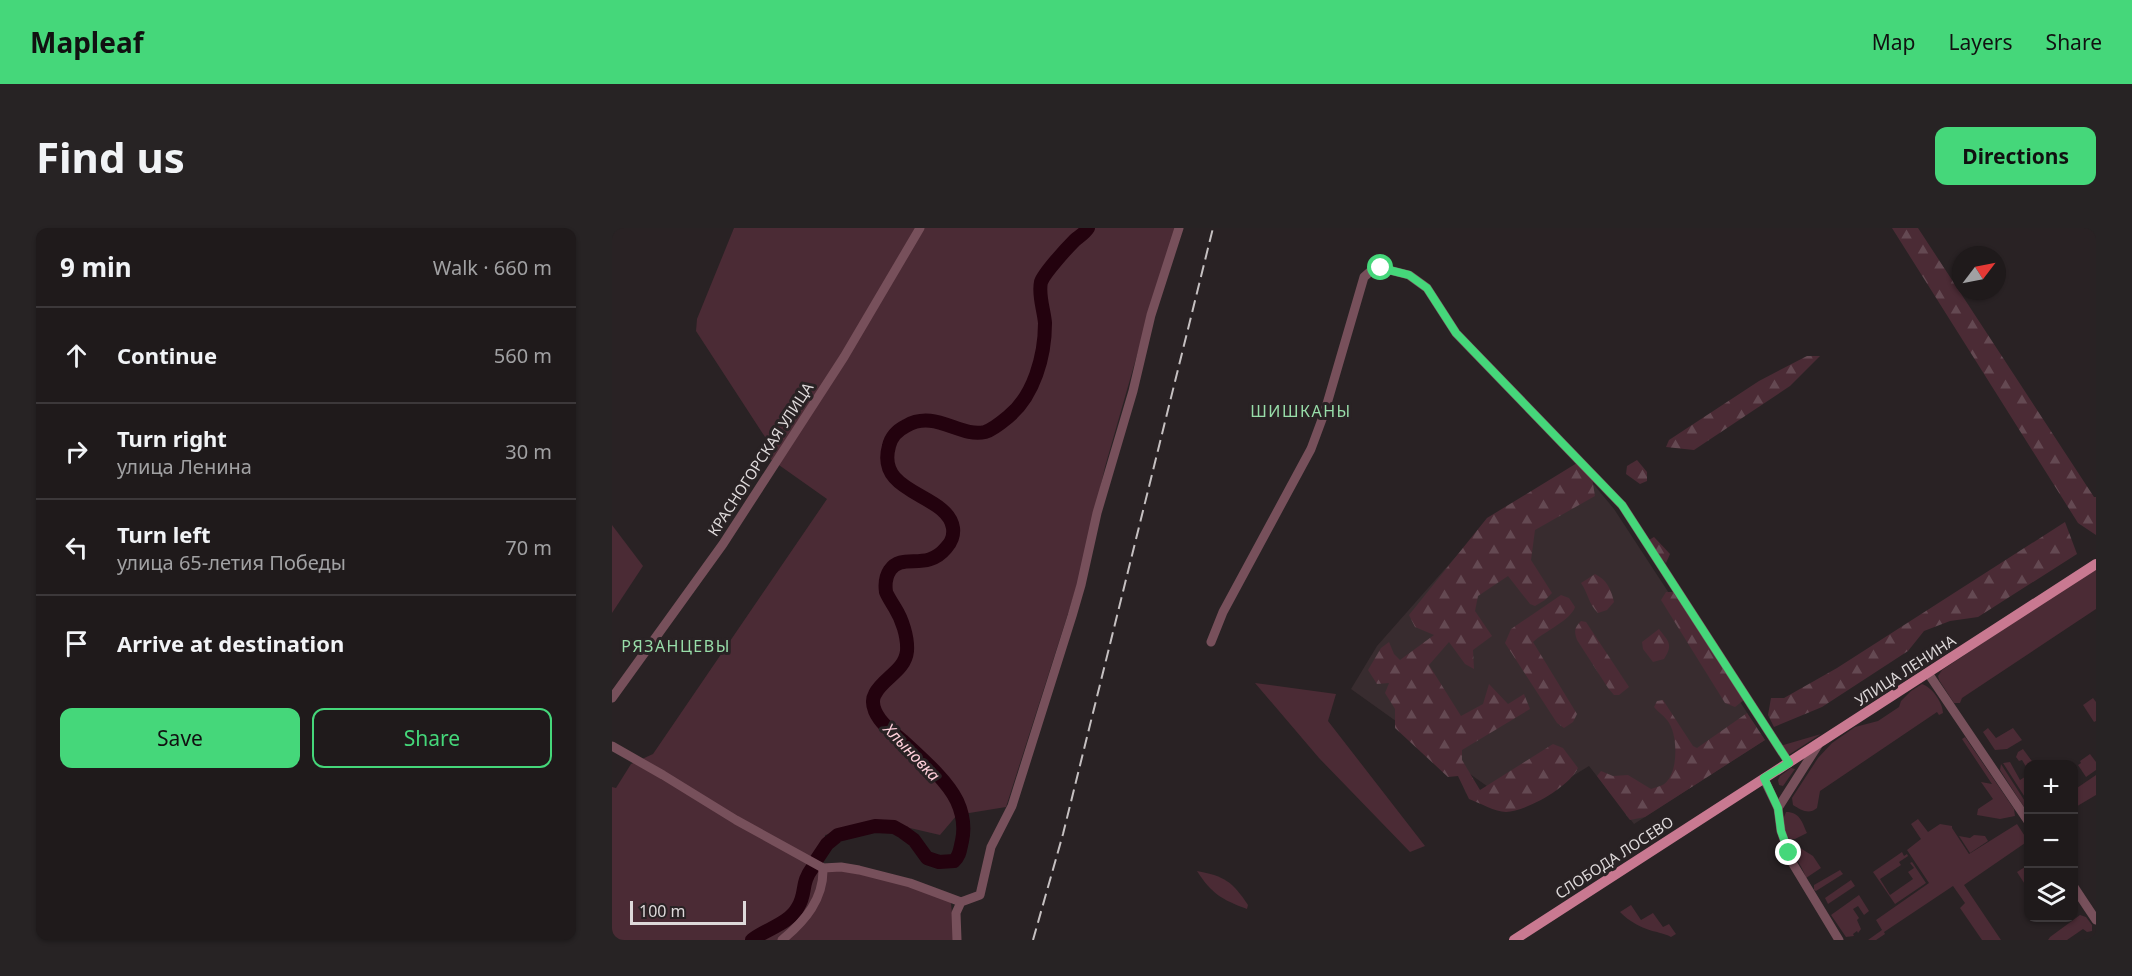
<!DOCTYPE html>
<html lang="en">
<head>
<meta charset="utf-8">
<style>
  :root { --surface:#1f1a1b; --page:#272324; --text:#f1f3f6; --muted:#a1a1a3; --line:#3c383a; --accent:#45d77a }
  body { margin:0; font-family:"Noto Sans",sans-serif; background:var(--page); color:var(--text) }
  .controls { position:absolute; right:18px; bottom:18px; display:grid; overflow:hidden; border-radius:12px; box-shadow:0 2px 4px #0004 }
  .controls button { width:54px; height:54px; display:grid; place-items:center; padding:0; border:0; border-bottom:2px solid var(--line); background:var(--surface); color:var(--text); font:30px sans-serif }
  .compass { position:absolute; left:1340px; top:18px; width:54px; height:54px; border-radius:50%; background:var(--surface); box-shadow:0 2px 4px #0004; rotate:58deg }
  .scale { position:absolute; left:18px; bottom:15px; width:116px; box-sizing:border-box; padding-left:6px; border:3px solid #ded9da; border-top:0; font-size:16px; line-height:21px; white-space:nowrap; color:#ded9da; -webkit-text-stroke:4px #292224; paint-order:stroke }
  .stop { position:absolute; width:18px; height:18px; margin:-14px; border:4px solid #45d77a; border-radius:50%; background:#fff }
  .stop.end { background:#45d77a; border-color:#fff; box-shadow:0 2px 6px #0008 }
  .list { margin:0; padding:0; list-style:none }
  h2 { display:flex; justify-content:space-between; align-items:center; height:78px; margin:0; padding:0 24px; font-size:26px }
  h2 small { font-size:20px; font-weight:400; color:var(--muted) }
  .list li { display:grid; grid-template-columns:39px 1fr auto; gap:18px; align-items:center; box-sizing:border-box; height:96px; padding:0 24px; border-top:2px solid var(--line) }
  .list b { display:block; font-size:22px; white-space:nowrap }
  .list p { margin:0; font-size:20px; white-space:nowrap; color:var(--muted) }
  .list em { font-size:20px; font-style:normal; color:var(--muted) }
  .actions { display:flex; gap:12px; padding:18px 24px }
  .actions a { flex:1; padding:14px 0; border:2px solid var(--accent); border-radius:12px; text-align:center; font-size:21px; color:var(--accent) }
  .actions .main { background:var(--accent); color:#111 }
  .icon { flex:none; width:33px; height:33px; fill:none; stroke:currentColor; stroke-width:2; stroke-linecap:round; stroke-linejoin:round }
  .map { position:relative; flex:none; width:1484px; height:712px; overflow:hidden; border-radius:12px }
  header { display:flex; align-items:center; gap:36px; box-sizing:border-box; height:84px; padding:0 30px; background:var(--accent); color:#111 }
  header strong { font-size:28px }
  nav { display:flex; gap:33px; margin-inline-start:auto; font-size:21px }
  .intro { display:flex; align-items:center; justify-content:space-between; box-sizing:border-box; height:144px; padding:0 36px }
  h1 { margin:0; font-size:42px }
  .button { padding:15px 27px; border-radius:12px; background:var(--accent); color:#111; font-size:21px; font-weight:700 }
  main { display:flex; gap:36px; padding:0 36px }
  aside { flex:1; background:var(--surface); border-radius:12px; box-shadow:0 2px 4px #0004 }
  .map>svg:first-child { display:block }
  .built { fill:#382c2f }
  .green { fill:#4b2b35 }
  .forest { fill:url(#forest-firs) }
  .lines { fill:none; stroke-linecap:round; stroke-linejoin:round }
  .river { stroke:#23020e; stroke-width:14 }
  .minor { stroke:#77505b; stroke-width:9 }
  .major { stroke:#c97991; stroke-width:10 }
  .rail { stroke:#c5c0c1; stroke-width:2; stroke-dasharray:12 6; stroke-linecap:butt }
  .route { stroke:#45d77a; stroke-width:8 }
  .labels { text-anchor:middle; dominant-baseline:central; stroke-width:6; stroke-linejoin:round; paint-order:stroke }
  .street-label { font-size:15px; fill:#ded9da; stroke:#292224 }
  .neighbourhood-label { font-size:16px; letter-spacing:1.5px; fill:#98dda9; stroke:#292224 }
  .water-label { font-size:16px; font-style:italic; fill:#ffd0db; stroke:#292224 }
</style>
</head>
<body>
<header>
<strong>Mapleaf</strong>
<nav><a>Map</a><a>Layers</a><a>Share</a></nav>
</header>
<div class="intro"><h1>Find us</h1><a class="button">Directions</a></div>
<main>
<aside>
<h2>9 min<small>Walk · 660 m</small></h2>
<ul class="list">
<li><svg class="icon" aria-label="ahead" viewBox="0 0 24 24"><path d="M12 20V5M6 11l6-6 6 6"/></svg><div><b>Continue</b></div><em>560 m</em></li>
<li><svg class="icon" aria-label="right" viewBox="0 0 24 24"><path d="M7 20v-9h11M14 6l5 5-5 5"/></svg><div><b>Turn right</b><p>улица Ленина</p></div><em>30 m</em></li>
<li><svg class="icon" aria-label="left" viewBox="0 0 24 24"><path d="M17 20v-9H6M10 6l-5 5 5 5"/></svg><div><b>Turn left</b><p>улица 65-летия Победы</p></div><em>70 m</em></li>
<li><svg class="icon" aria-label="arrive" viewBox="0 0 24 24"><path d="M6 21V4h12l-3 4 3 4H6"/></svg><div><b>Arrive at destination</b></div></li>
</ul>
<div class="actions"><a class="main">Save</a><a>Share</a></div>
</aside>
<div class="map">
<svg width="1484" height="712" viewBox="0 0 1484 712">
  <defs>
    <pattern id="forest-firs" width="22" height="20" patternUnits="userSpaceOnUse" patternTransform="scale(1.5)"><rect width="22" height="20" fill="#4b2b35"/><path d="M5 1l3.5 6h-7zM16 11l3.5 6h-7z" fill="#644952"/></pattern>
  </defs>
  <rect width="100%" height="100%" fill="#292224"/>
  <!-- built -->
  <polygon class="built" points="969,241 1002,281 1153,512 1022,596 977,538 907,581 739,461 765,418 869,300"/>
  <!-- green -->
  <g class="green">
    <polygon points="122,0 564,0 539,78 493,239 469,345 394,579 345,587 328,607 285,597 247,598 213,607 211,640 234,640 338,667 343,712 0,712 0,559 4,560 19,536 41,526 215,271 157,230 155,212 84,103 85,91"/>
    <polygon points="0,297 31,338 0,385"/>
    <polygon points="1484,340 1484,381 1350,470 1348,475 1342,475 1327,452 1326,448 1330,442"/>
    <polygon points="643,455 724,466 716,493 813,618 798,624 707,530"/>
    <path d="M1310,456C1320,459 1331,475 1331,485L1327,487L1325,484L1208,563L1205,580C1197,587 1189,582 1181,577L1180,570L1206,530L1220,515L1243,499L1266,493L1287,479L1289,473L1299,463Z"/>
    <polygon points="1481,470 1484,474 1484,493 1482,494 1471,477"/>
    <polygon points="1376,500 1384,510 1401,500 1410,512 1395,521 1383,522 1371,504"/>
    <polygon points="1209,506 1175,528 1168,518"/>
    <polygon points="1353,509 1402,581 1403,588 1388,591 1365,587 1366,581 1381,571 1369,554 1380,556 1350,511"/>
    <polygon points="1411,521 1422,536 1416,536 1416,542 1410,532 1407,533 1404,529 1406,524"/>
    <polygon points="1478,526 1484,534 1484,542 1474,549 1466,537 1469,535 1468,533"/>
    <polygon points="1398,534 1408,552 1416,547 1416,574 1391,535"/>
    <polygon points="1389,536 1416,578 1416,585 1388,542"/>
    <polygon points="1179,540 1183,541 1171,558 1167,557 1166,552 1168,548"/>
    <polygon points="1484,547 1484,567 1462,580 1462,562"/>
    <path d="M1174,584C1188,584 1190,594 1195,605L1183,611H1177L1170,594Z"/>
    <polygon points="1306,591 1316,604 1328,596 1340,598 1340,600 1357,626 1405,596 1416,613 1352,657 1389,712 1370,712 1348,680 1353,675 1341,658 1272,704 1273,706 1264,712 1256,712 1270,702 1264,692 1317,655 1295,622 1309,611 1299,596"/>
    <polygon points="1362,607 1373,608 1376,613 1358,625 1347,608 1358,610"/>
    <path d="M1182,618H1185L1201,628L1209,640L1194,650C1191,640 1184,632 1180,621Z"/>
    <polygon points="1290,624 1292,628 1295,626 1296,628 1287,634 1289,637 1268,651 1278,667 1301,651 1296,644 1302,640 1298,635 1300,634 1314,655 1283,676 1261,644"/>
    <polygon points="1416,637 1416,661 1405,644"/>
    <polygon points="1228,642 1231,646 1204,663 1202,662 1202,657"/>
    <path d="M585,643C612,648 620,653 636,677L635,681C610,672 599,665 585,643Z"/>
    <polygon points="1239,652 1243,658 1216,676 1213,670"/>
    <polygon points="1247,667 1257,683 1252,687 1246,678 1241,681 1247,690 1245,692 1249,701 1246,705 1245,703 1241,706 1242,708 1234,709 1219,687"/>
    <path d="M1019,677L1029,692L1041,685L1051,699L1057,696L1064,706L1059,709C1054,706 1051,706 1045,704C1033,702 1016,693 1008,684Z"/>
    <polygon points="1468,687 1474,689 1480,697 1480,703 1475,704 1471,701 1455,712 1436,712 1438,709"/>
  </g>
  <!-- forest -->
  <g class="forest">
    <polygon points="1280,0 1306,0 1482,269 1484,269 1484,307 1466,295"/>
    <polygon points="1195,128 1208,128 1178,158 1082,222 1054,219 1057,212 1147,153"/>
    <polygon points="1025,232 1035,244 1035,253 1028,256 1014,246 1015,238"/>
    <path d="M965,235L980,250L983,268L923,302L919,332L940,365L933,372L923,378L918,376L896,348L866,368L863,383L880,408L861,422L862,441L853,436L837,414L817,437L849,488L871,476L877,456L896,476L912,466L918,481L850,522V532L868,562L941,516L951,520L966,540C957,559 915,583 894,584C883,584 868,575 857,571L846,548L836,549L783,500V481L773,465L777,455L765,456L756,442L769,420L777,414L782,426L788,432L822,407L803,399L797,387L875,290Z"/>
    <polygon points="1453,294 1465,326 1366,389 1338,393 1312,403 1296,423 1210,479 1162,499 1156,487 1159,470 1172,470 1225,440"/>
    <polygon points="1042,309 1058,326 1054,335 1045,326 1037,312"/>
    <path d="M983,346C995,352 999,361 1002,374L995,382L986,385C977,377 976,365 969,355Z"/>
    <polygon points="1054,364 1061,364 1132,472 1123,479 1113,475 1049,372"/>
    <path d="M949,367L957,370L963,379C959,392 933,403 921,414L965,486L961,494L952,500L945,495L893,415L899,401Z"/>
    <path d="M969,393L974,394L1017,459L1007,467H1002L996,460L965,412C962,403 962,400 969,393Z"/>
    <path d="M1047,401C1056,413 1062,416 1052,431L1041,434L1031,421L1030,414Z"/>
    <path d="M1051,472L1081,518L1085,520L1135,485L1153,512L1033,589L1018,592L985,548L989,543L1001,548L1016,547L1039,561C1045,559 1052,558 1056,552C1066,540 1066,505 1055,492C1051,487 1046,484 1042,479L1045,473Z"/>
  </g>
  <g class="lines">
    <!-- river -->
    <g class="river">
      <path d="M205,631L215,616L226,607L263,598L282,599L291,604L302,612L315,630L327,634L342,633C348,628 348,621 350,613C353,599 351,586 345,573C335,552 308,529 291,513C281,505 268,495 263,483C261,478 260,471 263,466C271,450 293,443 295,423C296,409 290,391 283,380C280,375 276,369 274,364C273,357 274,348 278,342C291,324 314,344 334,320C339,315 342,307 341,300C336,265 263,267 277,218C279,209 286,202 294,198C323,181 348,210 373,204C380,202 390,194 396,189C422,168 433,128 433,95C432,82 426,67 429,54C432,45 455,20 463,12C468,8 473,5 476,0"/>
      <path d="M140,712C154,701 177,696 186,679C195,664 188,656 201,639"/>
    </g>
    <!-- minor -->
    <g class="minor">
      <polyline points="599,414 611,384 699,221 712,186 752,49 760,42 769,40 797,47 815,60 844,105 1010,277 1177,535"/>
      <polyline points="1316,445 1416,593"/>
      <polyline points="0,470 111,316 232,129 308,0"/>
      <polyline points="0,518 51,547 124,592 211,640 229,639 247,642 298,655 349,674"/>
      <polyline points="1152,551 1166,580 1169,603 1181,636 1227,712"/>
      <polyline points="1166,580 1206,517"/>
      <polyline points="1462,659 1484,692"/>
      <path d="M170,712C193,693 212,671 211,640"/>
      <polyline points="345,712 344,685 349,674 368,667 379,619 400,578 460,388 469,357 485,285 521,163 539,87 567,0"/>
    </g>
    <!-- major -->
    <path class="major" d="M902,712C1095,586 1290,462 1484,336"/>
    <!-- rail -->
    <polyline class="rail" points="421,712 451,606 601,0"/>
  </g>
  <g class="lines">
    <!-- route -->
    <polyline class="route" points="769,40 797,47 815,60 844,105 1010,277 1177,535 1152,550 1166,580 1169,603 1177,625"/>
  </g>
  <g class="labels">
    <!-- street labels -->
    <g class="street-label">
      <text transform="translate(148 231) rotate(-57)">КРАСНОГОРСКАЯ УЛИЦА</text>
      <text transform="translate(1293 442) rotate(-33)">УЛИЦА ЛЕНИНА</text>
      <text transform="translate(1002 629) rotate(-33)">СЛОБОДА ЛОСЕВО</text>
    </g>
    <!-- neighbourhood labels -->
    <g class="neighbourhood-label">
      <text x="689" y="183">ШИШКАНЫ</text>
      <text x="64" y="418">РЯЗАНЦЕВЫ</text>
    </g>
    <!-- water labels -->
    <g class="water-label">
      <text transform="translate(300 524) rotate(46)">Хлыновка</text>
    </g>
  </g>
</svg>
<div class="controls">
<button>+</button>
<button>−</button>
<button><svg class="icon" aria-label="layers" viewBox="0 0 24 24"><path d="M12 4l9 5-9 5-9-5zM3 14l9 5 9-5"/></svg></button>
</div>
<svg class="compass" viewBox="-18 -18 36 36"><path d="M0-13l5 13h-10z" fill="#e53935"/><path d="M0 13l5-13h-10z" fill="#a1a1a3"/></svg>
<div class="scale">100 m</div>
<div class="stop" style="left:769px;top:40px"></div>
<div class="stop end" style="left:1177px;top:625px"></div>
</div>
</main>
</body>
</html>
